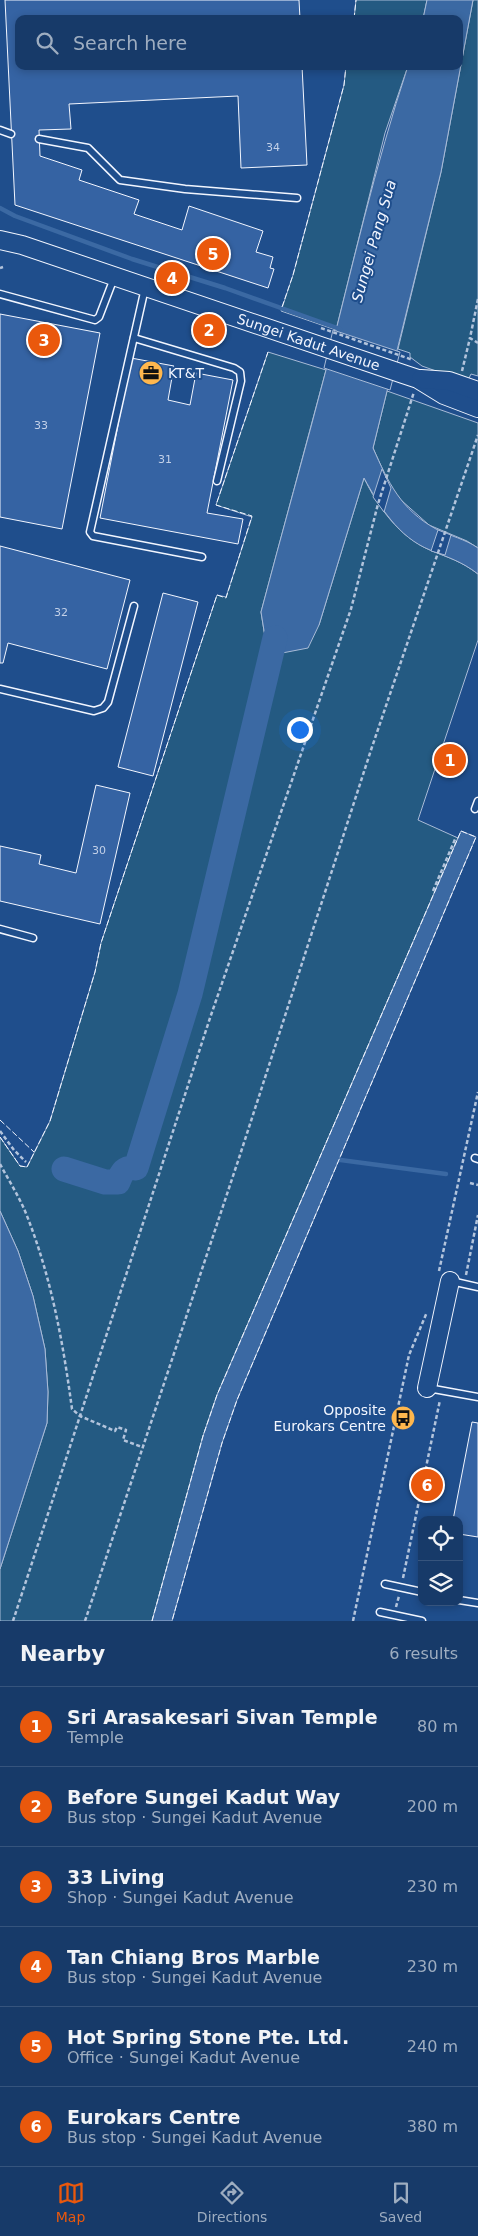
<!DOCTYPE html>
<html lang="en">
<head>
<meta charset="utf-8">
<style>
  :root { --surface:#173a69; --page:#20416f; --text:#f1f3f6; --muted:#9eadc0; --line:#36547d; --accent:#ea580c }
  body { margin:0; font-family:"DejaVu Sans",sans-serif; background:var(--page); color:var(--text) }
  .controls { position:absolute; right:15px; bottom:15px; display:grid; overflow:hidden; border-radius:10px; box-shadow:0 2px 8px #0003 }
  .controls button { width:45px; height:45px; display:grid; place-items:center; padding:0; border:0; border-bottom:1px solid var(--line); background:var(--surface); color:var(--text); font:25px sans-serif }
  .you { position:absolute; left:299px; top:729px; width:18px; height:18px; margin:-12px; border:4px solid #fff; border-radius:50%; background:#1a73e8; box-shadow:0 0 0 8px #1a73e833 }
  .badge { display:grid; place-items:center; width:32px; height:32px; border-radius:50%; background:var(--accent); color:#fff; font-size:16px; font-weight:700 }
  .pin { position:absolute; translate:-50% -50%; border:2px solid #fff; box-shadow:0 1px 5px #0006 }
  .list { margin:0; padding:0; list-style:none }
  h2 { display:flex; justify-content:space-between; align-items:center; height:65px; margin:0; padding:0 20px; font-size:21px }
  h2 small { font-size:16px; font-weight:400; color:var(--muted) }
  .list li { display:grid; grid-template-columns:32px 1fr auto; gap:15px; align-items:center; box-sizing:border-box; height:80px; padding:0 20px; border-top:1px solid var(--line) }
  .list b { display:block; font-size:19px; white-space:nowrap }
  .list p { margin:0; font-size:16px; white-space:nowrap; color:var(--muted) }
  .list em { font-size:16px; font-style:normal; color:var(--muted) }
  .icon { flex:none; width:28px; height:28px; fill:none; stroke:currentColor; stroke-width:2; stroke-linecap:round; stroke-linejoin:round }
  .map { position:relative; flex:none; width:478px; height:1621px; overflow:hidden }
  .search { position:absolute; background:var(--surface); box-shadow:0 2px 8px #0003; left:15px; right:15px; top:15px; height:55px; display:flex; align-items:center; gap:12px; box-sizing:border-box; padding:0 18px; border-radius:10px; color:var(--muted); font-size:19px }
  .sheet { height:545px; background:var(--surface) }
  nav { display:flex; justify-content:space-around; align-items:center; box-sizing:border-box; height:70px; border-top:1px solid var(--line); background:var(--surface); font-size:14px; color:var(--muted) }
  nav a { display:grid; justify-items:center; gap:2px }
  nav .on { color:var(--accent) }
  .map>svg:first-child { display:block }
  .green { fill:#245a82; stroke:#a8bbd7 }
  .water { fill:#3b69a3; stroke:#a8bbd7 }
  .pier { fill:#1f4e8c; stroke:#a8bbd7 }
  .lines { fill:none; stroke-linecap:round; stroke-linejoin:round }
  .stream { stroke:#3b69a3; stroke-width:4.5 }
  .river { stroke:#3b69a3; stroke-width:25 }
  .building { fill:#3563a3; stroke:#f2f6ff }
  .lane-casing { stroke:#f2f6ff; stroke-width:9 }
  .secondary-casing { stroke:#f2f6ff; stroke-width:20 }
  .path { stroke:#b3c4dc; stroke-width:2.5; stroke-dasharray:4 2.5; stroke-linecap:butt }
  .lane { stroke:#1f4e8c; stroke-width:6 }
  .secondary { stroke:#1f4e8c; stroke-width:18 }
  .fence { stroke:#f2f6ff; stroke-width:1; stroke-dasharray:6 2.5; stroke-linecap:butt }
  .labels { text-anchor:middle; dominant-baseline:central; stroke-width:4; stroke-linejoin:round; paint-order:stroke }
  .number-label { font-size:11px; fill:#c3d1e8 }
  .street-label { font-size:14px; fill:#f2f6ff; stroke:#1f4e8c }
  .poi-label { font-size:14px; fill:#f2f6ff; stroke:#1f4e8c; text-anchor:start }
  .water-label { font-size:15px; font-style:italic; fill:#f2f6ff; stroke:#1f4e8c }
</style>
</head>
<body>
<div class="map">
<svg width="478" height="1621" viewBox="0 0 478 1621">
  <rect width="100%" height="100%" fill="#1f4e8c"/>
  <!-- green -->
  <g class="green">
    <polygon points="356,0 427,0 423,19 354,19"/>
    <polygon points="473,0 478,0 478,376 471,374 467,382 422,366 410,357 410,353 398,349 441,172"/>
    <polygon points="346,66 408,66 385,133 336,330 281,311 293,275 344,85"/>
    <path d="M268,352L326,370L261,612L266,643L262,669L270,672L277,654L319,625L364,478C378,507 399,537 430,550C449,558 461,561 478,574V640L418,820L458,838L217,1395L203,1436L152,1621H0V1569L47,1423L48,1392L45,1349L33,1296L18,1251L0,1211V1137L20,1166L27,1167L50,1121L95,972L101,943L217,595L226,597L252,517L216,505Z"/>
    <polygon points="387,391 478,423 478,548 467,541 429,525 401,500 391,488 373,448"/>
  </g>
  <!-- water -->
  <g class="water">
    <path d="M427,0H473L441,172L373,448C388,482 401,510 436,529C450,536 465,539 478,548V574C461,561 449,558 430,550C398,537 380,507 364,478L319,625L308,648L277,654L270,672L262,669L266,643L261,612C282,532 305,451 326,370C352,268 375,166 408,66H459V19H423Z"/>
    <polygon points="461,831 476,837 237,1400 222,1443 172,1621 152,1621 203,1436 217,1395"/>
    <polygon points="0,1211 18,1251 33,1296 45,1349 48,1392 47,1423 0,1569"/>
  </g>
  <!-- pier -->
  <g class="pier">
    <polygon points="333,330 400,352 390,390 324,368"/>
    <polygon points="382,469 391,488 384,512 373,497"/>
    <polygon points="438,530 451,535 445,555 431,551"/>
  </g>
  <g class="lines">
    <!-- stream -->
    <g class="stream">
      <polyline points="0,208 15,216 132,259 225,288 340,329"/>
      <polyline points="333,1159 446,1174"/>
    </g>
    <!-- river -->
    <path class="river" d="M64,1169L105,1182H118C122,1172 124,1167 136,1168L190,994L275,638"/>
  </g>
  <!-- building -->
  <g class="building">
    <polygon points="5,0 299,0 300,19 19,19 19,66 302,66 307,165 241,168 238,96 69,104 71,129 39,130 40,156 82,170 79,180 139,200 134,214 182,230 189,206 263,231 256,252 273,257 270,268 274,269 268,288 15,205"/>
    <polygon points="0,314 100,333 62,529 0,517"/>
    <polygon points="131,358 174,366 168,400 190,405 196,373 233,380 207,513 243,519 238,544 100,518"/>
    <polygon points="0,546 130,580 107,669 8,643 3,663 0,663"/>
    <polygon points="163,593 198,602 153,776 118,767"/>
    <polygon points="96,785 130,793 100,924 0,901 0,846 41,855 39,864 76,873"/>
    <polygon points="472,1422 478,1423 478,1537 459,1534 459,1520 453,1520"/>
  </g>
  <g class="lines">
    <defs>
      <g id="lane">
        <polyline points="0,130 11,134"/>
        <polyline points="39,139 88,148 120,180 185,189 297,198"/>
        <polyline points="145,288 90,532 93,536 202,557"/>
        <polyline points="0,294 95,320 99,317 114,278"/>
        <polyline points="134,338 234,368 240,372 241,381 217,481"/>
        <polyline points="0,689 94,711 103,708 108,702 134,606"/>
        <polyline points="475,809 478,801"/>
        <polyline points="0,929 33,938"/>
        <polyline points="475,1158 478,1159"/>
        <polyline points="451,1281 478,1287"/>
        <polyline points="428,1388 478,1397"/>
        <polyline points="385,1584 422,1592"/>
        <polyline points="459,1600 478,1603"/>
        <polyline points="380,1612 422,1621"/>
      </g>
      <g id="secondary">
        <path id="s1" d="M0,240L22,245L403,374L418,379L444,395L478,408"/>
        <polyline points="421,379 449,381 478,391"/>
        <polyline points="427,1388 450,1281"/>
      </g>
    </defs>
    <!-- lane casing -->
    <use href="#lane" class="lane-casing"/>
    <!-- secondary casing -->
    <use href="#secondary" class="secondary-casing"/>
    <!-- path -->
    <g class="path">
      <polyline points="0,268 3,267"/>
      <polyline points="478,299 470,338 478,343"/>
      <polyline points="321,328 413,360"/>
      <polyline points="462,371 470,338"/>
      <polyline points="433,891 456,837"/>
      <polyline points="0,1131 14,1150 26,1162"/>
      <path d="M0,1164C8,1179 18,1195 25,1211C51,1275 63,1342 72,1409L80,1416L115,1431L117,1427L126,1430L123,1440L142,1447"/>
      <polyline points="470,1183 478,1185"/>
      <polyline points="439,1271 478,1092"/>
      <polyline points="466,1275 478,1215"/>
      <polyline points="403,1578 440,1400"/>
      <polyline points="396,1607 399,1596"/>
      <polyline points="13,1621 210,1018 351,609 378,504 414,392"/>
      <polyline points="85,1621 240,1155 371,750 478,435"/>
      <polyline points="353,1621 409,1355 427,1312"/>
    </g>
    <!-- lane -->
    <use href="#lane" class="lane"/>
    <!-- secondary -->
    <use href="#secondary" class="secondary"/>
    <!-- fence -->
    <g class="fence">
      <polyline points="354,19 356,0"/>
      <polyline points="282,307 293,275 344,85 346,66"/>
      <polyline points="0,1120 34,1152"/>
      <polyline points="0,1137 20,1166 27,1167 50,1121 95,972 101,943 217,595 226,598 252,516 216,505 268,352"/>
      <polyline points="152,1621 203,1436 217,1395 461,831 476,837 237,1400 222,1443 172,1621"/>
    </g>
  </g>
  <!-- icons -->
  <defs>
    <symbol id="office-disc" viewBox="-11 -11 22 22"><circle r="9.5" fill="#ffb74d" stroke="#1f4e8c"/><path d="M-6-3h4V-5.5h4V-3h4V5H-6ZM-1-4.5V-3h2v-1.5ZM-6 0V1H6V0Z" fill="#111"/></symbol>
    <symbol id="bus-disc" viewBox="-11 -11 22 22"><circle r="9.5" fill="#ffb74d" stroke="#1f4e8c"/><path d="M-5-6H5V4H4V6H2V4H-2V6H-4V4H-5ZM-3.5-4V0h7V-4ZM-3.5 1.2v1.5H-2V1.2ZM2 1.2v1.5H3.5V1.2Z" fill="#111"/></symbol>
  </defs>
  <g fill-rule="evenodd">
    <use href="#office-disc" x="137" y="359" width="28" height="28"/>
    <use href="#bus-disc" x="389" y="1404" width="28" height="28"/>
  </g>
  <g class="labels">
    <!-- number labels -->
    <g class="number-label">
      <text x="273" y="147">34</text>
      <text x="41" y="425">33</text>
      <text x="165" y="459">31</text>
      <text x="61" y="612">32</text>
      <text x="99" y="850">30</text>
    </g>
    <!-- street labels -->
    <g class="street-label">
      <text stroke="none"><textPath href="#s1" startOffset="325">Sungei Kadut Avenue</textPath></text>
    </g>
    <!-- poi labels -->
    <g class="poi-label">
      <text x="168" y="373">KT&amp;T</text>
      <text x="386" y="1410" text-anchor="end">Opposite<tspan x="386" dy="16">Eurokars Centre</tspan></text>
    </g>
    <!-- water labels -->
    <g class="water-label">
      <text transform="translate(374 241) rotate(-74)">Sungei Pang Sua</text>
    </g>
  </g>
</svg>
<div class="controls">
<button><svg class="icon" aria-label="locate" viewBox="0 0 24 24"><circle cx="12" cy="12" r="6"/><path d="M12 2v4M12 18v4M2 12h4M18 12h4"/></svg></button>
<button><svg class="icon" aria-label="layers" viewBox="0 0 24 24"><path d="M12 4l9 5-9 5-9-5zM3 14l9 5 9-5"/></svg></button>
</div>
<div class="you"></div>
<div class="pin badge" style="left:450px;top:760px">1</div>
<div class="pin badge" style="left:209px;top:330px">2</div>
<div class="pin badge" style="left:44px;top:340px">3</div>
<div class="pin badge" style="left:172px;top:278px">4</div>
<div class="pin badge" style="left:213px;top:254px">5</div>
<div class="pin badge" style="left:427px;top:1485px">6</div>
<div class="search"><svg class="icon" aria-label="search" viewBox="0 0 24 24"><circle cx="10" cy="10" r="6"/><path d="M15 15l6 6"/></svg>Search here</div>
</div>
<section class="sheet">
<h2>Nearby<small>6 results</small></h2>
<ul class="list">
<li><span class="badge">1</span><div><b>Sri Arasakesari Sivan Temple</b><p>Temple</p></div><em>80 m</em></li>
<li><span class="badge">2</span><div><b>Before Sungei Kadut Way</b><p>Bus stop · Sungei Kadut Avenue</p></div><em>200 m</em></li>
<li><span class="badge">3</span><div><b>33 Living</b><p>Shop · Sungei Kadut Avenue</p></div><em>230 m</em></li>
<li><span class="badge">4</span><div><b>Tan Chiang Bros Marble</b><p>Bus stop · Sungei Kadut Avenue</p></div><em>230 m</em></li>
<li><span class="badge">5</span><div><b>Hot Spring Stone Pte. Ltd.</b><p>Office · Sungei Kadut Avenue</p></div><em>240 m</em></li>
<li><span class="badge">6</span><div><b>Eurokars Centre</b><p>Bus stop · Sungei Kadut Avenue</p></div><em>380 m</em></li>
</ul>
</section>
<nav>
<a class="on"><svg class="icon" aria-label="map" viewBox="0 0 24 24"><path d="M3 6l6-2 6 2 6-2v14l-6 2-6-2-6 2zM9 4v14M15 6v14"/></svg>Map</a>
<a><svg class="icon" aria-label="directions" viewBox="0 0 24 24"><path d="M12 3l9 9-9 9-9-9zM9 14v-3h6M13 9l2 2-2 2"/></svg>Directions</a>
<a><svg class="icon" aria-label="saved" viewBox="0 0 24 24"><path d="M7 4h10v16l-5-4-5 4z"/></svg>Saved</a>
</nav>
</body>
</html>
